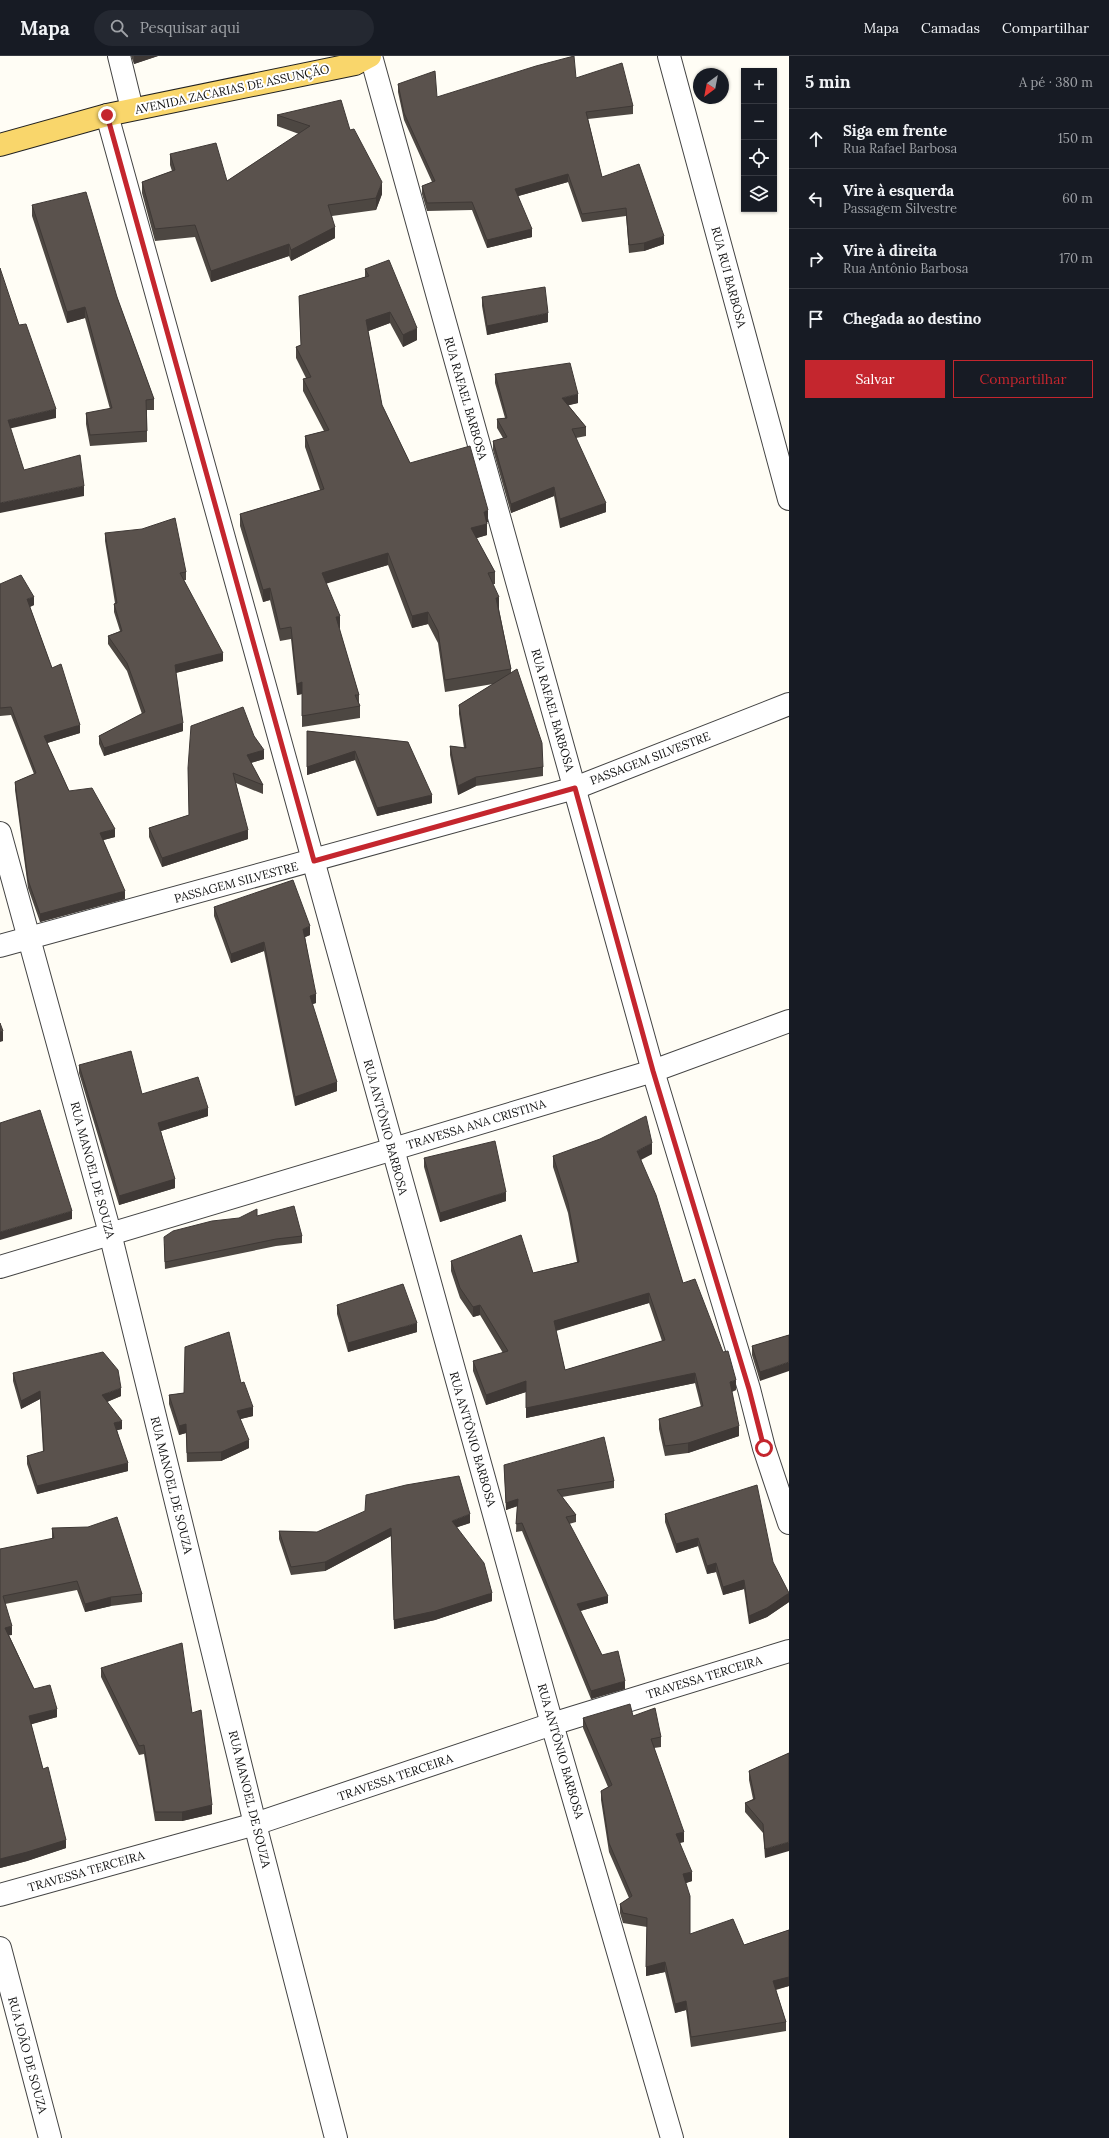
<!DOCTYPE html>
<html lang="pt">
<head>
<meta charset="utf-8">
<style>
  :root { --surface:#171b24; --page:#242831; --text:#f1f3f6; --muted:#9ea1a6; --line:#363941; --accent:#c4262e }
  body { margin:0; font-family:Lora,serif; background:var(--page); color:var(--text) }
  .controls { position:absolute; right:12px; top:12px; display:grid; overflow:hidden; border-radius:0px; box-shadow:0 1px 3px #0004 }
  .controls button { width:36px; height:36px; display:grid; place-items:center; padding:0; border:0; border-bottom:1px solid var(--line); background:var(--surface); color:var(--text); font:20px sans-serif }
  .compass { position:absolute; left:693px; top:12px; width:36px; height:36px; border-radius:50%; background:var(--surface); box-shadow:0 1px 3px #0004; rotate:212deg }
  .stop { position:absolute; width:12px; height:12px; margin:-9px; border:3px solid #c4262e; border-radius:50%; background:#fff }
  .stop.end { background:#c4262e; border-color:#fff; box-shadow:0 1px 4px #0008 }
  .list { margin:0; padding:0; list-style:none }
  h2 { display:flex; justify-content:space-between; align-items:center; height:52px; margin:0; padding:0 16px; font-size:17px }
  h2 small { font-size:13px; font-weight:400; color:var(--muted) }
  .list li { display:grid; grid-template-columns:26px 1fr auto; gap:12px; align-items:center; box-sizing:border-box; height:60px; padding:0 16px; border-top:1px solid var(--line) }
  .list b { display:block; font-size:15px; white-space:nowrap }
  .list p { margin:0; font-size:13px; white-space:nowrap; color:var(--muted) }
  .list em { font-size:13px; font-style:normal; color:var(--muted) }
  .actions { display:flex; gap:8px; padding:12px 16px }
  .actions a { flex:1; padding:9px 0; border:1px solid var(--accent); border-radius:0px; text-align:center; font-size:14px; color:var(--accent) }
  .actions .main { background:var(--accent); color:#fff }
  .icon { flex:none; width:22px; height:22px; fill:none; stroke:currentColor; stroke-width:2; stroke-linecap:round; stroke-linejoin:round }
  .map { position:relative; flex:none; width:789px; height:2082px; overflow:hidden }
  header { display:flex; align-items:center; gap:24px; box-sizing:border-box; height:56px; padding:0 20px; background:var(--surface); border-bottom:1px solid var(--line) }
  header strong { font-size:19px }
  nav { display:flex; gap:22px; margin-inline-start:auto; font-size:14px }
  .search { width:280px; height:36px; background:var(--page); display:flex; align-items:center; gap:10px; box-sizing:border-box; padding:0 14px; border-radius:22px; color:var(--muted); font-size:15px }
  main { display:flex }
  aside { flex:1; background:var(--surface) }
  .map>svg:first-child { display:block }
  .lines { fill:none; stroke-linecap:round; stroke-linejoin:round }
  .minor-casing { stroke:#444; stroke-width:24 }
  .major-casing { stroke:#222; stroke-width:24 }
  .minor { stroke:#fff; stroke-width:22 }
  .major { stroke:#f9d66b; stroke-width:22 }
  .wall { fill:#4d4742; fill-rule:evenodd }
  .shaded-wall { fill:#3f3936 }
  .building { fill:#5a524d; stroke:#3f3936; fill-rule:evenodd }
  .route { stroke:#c4262e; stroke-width:5 }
  .labels { text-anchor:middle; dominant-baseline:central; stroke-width:4; stroke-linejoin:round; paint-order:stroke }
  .street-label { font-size:12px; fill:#111; stroke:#fff }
</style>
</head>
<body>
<header>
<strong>Mapa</strong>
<div class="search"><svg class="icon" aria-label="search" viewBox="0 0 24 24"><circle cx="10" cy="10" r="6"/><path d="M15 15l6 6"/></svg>Pesquisar aqui</div>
<nav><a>Mapa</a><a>Camadas</a><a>Compartilhar</a></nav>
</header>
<main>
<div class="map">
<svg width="789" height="2082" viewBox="0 0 789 2082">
  <rect width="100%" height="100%" fill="#fffdf5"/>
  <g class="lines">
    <defs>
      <g id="minor">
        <polyline points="119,0 132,53"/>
        <polyline points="371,0 653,1015 749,1333 764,1392 789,1467"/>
        <polyline points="669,0 789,443"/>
        <polyline points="107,59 552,1668 672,2082"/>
        <polyline points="0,777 110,1177 255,1768 336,2082"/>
        <polyline points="0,890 575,732 789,648"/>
        <polyline points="0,1211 653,1015 789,965"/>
        <polyline points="0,1839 255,1768 552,1668 789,1595"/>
        <polyline points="0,1892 50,2082"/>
      </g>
      <polyline id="major" points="0,89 107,59 355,8 370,0"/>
    </defs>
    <!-- minor casing -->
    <use href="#minor" class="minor-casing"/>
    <!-- major casing -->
    <use href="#major" class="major-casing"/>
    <!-- minor -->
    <use href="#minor" class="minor"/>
    <!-- major -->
    <use href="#major" class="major"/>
  </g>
  <!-- wall -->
  <g class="wall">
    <polygon points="131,0 158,0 134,8"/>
    <polygon points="576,22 633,50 633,58 588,63 602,121 664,188 644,195 629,197 626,160 582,166 568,126 518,140 532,181 487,192 472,154 427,155 422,138 422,130 432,126 404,64 398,36 398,28 437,41"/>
    <polygon points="277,59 350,74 382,138 376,154 332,160 335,182 291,205 289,200 211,226 195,181 155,185 142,137 142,126 172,115 170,109 170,98 227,125 299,78 277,70"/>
    <polygon points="32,149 117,241 154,343 154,354 147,354 147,386 90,390 86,368 86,357 110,353 85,262 67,267 32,160"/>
    <polygon points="365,213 417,284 403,291 390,267 368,275 382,349 410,407 488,466 487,466 487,479 476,482 495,516 495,528 493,528 499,553 511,613 511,617 543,711 543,720 476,730 458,739 450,699 450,690 464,692 459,658 459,649 493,628 445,636 438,587 428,568 412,572 388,509 326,527 340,572 339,572 359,639 359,647 360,650 360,662 302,671 302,638 297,639 291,583 280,585 270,544 263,546 240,470 240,458 320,434 305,391 305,380 324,375 303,335 303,323 306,322 296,302 296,291 301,289 299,240 365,221"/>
    <polygon points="482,241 548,266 487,279 482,250"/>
    <polygon points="495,318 578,347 568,349 586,371 586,380 576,382 606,456 560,472 554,440 511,457 493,394 493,385 503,382 497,372 497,363 505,362 495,327"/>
    <polygon points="105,477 186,516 186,524 184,524 223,605 176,617 183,675 104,700 99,688 99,680 142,658 127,615 108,588 108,580 120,575 114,556 114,548 115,547 105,485"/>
    <polygon points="0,528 34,549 30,551 52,612 80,677 47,687 69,735 115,781 103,784 125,843 40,866 28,832 15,734 15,726 34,718 11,659 0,660"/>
    <polygon points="307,675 408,686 432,747 377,760 355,704 307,719"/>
    <polygon points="254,680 264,703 251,707 263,729 263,738 236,727 248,783 162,811 149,781 149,772 189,759 188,712"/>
    <polygon points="214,851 310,879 305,881 316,947 312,948 337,1035 295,1050 264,895 231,907 214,860"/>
    <polygon points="79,1009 142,1038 208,1060 161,1075 175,1132 119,1149 79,1017"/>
    <path d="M652,1098L641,1104L683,1227L736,1334L732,1336L739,1380L688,1397L665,1400L659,1373V1363L701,1351L695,1327L526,1362V1336L486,1349L473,1315V1305L503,1297L480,1259L473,1261L460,1242L451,1215V1205L533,1217L577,1206L568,1157L553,1111V1100ZM649,1247L662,1285L565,1314L556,1275Z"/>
    <polygon points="424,1102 506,1145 440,1166 424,1111"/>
    <polygon points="257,1160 302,1180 302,1187 276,1190 165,1213 164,1188"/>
    <polygon points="337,1249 417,1276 348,1296 337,1258"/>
    <polygon points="789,1279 760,1325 752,1299 752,1290"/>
    <polygon points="13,1317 121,1340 107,1346 122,1373 117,1374 128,1415 37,1438 27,1408 27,1400 43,1396 40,1343 21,1353 13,1325"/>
    <polygon points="241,1327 253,1360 240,1363 249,1392 221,1405 187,1406 186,1377 179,1379 169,1348 169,1339 184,1337"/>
    <polygon points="504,1409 614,1425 614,1432 562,1441 576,1459 576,1466 569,1468 608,1547 580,1555 602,1599 625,1633 591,1643 522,1475 516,1476 517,1450 506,1454"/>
    <polygon points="665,1458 773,1506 789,1546 767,1561 749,1568 744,1533 723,1539 716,1516 707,1518 698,1490 676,1497 665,1466"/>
    <polygon points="470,1467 457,1471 492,1545 435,1564 394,1573 391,1480 325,1515 291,1519 279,1483 279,1475 317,1476"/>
    <polygon points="52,1472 142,1538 142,1546 111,1550 85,1556 77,1534 5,1548 12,1579 9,1579 34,1633 57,1661 31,1668 43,1713 66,1792 27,1805 0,1812 0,1493 52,1483"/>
    <polygon points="101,1612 192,1657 212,1758 182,1765 155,1765 144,1698 139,1699 101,1621"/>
    <polygon points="633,1660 661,1681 661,1691 654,1692 684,1786 680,1787 692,1825 686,1827 690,1878 744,1889 789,1874 789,1930 776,1934 786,1966 786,1975 691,1991 686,1954 675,1957 665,1916 646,1920 647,1871 623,1867 620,1857 620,1848 629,1842 609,1796 601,1744 601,1735 608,1731 583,1672 583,1662"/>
    <polygon points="789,1697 765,1802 763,1777 745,1756 745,1747 753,1743 749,1724 749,1715"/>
  </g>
  <!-- shaded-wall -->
  <g class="shaded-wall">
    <polygon points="134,0 158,0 134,8"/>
    <polygon points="568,118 568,126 515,141 515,133"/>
    <polygon points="382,126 382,138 376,154 376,142"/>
    <polygon points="335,171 335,182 291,205 291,194"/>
    <polygon points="532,173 532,181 487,192 487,184"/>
    <polygon points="664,180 664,188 644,195 644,187"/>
    <polygon points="289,188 289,200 211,226 211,215"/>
    <polygon points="85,251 85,262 67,267 67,256"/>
    <polygon points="390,256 390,267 366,276 366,264"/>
    <polygon points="548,257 548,266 487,279 487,270"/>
    <polygon points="417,272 417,284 403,291 403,279"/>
    <polygon points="578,338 578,347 562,351 562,342"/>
    <polygon points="56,353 56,362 8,373 8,364"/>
    <polygon points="84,430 84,440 0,457 0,447"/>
    <polygon points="554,431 554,440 511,457 511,448"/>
    <polygon points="606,447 606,456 560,472 560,463"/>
    <polygon points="488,454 488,466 484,468 484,456"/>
    <polygon points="487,468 487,479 471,484 471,472"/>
    <polygon points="388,497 388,509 322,529 322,517"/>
    <polygon points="270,532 270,544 263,546 263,534"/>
    <polygon points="34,541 34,549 27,552 27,543"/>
    <polygon points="499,541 499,553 496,554 496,542"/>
    <polygon points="428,556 428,568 412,572 412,560"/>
    <polygon points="340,560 340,572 336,573 336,561"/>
    <polygon points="223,597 223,605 175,617 175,609"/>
    <polygon points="302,626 302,638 297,639 297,628"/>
    <polygon points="183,667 183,675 104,700 104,692"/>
    <polygon points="80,669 80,677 44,688 44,680"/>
    <polygon points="264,694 264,703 247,708 247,699"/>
    <polygon points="355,695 355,704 307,719 307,711"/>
    <polygon points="476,721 476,730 458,739 458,730"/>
    <polygon points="432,739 432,747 377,760 377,752"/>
    <polygon points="115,773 115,781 100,785 100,777"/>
    <polygon points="248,774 248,783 162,811 162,802"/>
    <polygon points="125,835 125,843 40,866 40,858"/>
    <polygon points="310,870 310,879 303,882 303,873"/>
    <polygon points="264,886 264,895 231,907 231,898"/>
    <polygon points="316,938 316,947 310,949 310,940"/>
    <polygon points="3,975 3,985 0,986 0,976"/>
    <polygon points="337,1026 337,1035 295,1050 295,1041"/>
    <polygon points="208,1052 208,1060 158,1076 158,1067"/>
    <polygon points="652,1087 652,1098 637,1105 637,1095"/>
    <polygon points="175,1123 175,1132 119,1149 119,1140"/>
    <polygon points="506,1136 506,1145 440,1166 440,1157"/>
    <polygon points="72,1155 72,1163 0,1184 0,1176"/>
    <polygon points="649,1237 649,1247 554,1275 554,1265"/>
    <polygon points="480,1249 480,1259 473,1261 473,1251"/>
    <polygon points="417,1267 417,1276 348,1296 348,1287"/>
    <polygon points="789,1306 789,1315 760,1325 760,1316"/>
    <polygon points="695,1317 695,1327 526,1362 526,1352"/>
    <polygon points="736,1324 736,1334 730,1336 730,1326"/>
    <polygon points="526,1325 526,1336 486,1349 486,1339"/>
    <polygon points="121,1332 121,1340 102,1348 102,1339"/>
    <polygon points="40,1335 40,1343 21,1353 21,1345"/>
    <polygon points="253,1351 253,1360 237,1364 237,1355"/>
    <polygon points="122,1365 122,1373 114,1375 114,1367"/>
    <polygon points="186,1368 186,1377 179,1379 179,1370"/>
    <polygon points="739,1370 739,1380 688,1397 688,1387"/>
    <polygon points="249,1384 249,1392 221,1405 221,1396"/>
    <polygon points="128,1407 128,1415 37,1438 37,1430"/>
    <polygon points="518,1443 518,1450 506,1454 506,1447"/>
    <polygon points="470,1458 470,1467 452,1473 452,1465"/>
    <polygon points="391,1472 391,1480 325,1515 325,1506"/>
    <polygon points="698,1482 698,1490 676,1497 676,1488"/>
    <polygon points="716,1507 716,1516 707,1518 707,1510"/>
    <polygon points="744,1524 744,1533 723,1539 723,1531"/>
    <polygon points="492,1537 492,1545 435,1564 394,1573 394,1564"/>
    <polygon points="789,1537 789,1546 767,1561 749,1568 749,1560"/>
    <polygon points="608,1540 608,1547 577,1556 577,1548"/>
    <polygon points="111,1541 111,1550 85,1556 85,1548"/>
    <polygon points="12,1570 12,1579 5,1580 5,1572"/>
    <polygon points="625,1625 625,1633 591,1643 591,1635"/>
    <polygon points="57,1653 57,1661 29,1669 29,1660"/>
    <polygon points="212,1749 212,1758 182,1765 182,1756"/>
    <polygon points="684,1776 684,1786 676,1787 676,1778"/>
    <polygon points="66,1784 66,1792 27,1805 0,1812 0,1803"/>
    <polygon points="789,1786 789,1795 765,1802 765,1793"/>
    <polygon points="692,1816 692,1825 683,1828 683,1818"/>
    <polygon points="665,1906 665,1916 646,1920 646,1911"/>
    <polygon points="789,1921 789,1930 773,1934 773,1925"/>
    <polygon points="686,1945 686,1954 675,1957 675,1948"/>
  </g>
  <!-- building -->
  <g class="building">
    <polygon points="574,0 576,22 622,7 633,50 586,56 602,121 639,108 664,180 644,187 629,189 626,152 582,158 568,118 515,133 532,173 487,184 472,146 427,147 422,130 435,125 404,57 398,28 435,15 437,41 536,10"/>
    <polygon points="341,44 350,74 354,73 382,126 376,142 328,149 335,171 291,194 289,188 211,215 195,169 155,173 142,126 175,114 170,98 216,87 227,125 310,70 277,59"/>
    <polygon points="86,136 117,241 154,343 146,344 147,375 90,379 86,357 112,352 85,251 67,256 32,149"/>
    <polygon points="389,204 417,272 403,279 390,256 366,264 382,349 410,407 470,390 488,454 484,456 487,468 471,472 495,516 488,517 499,541 496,542 511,613 445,624 438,575 428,556 412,560 388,497 322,517 340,560 336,561 359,639 355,639 360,650 302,660 302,626 297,628 291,571 280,573 270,532 263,534 240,458 324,433 305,380 329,374 303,323 311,321 296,291 301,289 299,240 369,220 365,213"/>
    <polygon points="0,212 19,269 26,268 56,353 8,364 24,414 80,399 84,430 0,447"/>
    <polygon points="545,231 548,257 487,270 482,241"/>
    <polygon points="570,307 578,338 562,342 586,371 572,373 606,447 560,463 554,431 511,448 493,385 507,381 497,363 507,362 495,318"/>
    <polygon points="175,462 186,516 180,517 223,597 175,609 183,667 104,692 99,680 145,656 127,607 108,580 122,575 114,548 117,547 105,477 142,473"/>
    <polygon points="21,519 34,541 27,543 52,612 61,608 80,669 44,680 69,735 92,732 115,773 100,777 125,835 40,858 28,824 15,726 36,717 11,651 0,652 0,528"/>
    <polygon points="517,613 542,687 543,711 476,721 458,730 450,690 466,692 459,649"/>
    <polygon points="243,651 254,680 264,694 247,699 263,729 233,717 248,774 162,802 149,772 189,759 188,712 191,670"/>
    <polygon points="307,675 408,686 432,739 377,752 355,695 307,711"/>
    <polygon points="293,824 310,870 303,873 316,938 310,940 337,1026 295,1041 264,886 231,898 214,851"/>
    <polygon points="0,967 3,975 0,976"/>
    <polygon points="131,995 142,1038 198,1021 208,1052 158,1067 175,1123 119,1140 79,1009"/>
    <polygon points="40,1054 72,1155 0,1176 0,1067"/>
    <path d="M646,1060L652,1087L637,1095L656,1139L683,1227L695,1223L723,1296L728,1295L736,1324L730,1326L739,1370L688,1387L665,1390L659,1363L703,1350L695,1317L526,1352V1325L486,1339L473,1305L508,1295L480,1249L473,1251L460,1232L451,1205L521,1179L533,1217L579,1206L568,1147L553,1100L600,1083ZM649,1237L665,1284L565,1314L554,1265Z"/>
    <polygon points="495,1085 506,1136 440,1157 424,1102"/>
    <polygon points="294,1150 302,1180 276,1183 165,1206 164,1181 173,1175 212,1165 239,1162 257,1153 257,1160"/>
    <polygon points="403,1228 417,1267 348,1287 337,1249"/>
    <polygon points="229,1276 241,1327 244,1326 253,1351 237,1355 249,1384 221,1396 187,1397 186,1368 179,1370 169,1339 184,1337 185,1291"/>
    <polygon points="789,1279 789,1306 760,1316 752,1290"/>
    <polygon points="103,1296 118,1314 121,1332 102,1339 122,1365 114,1367 128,1407 37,1430 27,1400 44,1395 40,1335 21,1345 13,1317"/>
    <polygon points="604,1381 614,1425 557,1434 576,1459 566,1461 608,1540 577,1548 602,1599 618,1595 625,1625 591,1635 522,1467 516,1468 518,1443 506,1447 504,1409"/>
    <polygon points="459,1420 470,1458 452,1465 484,1507 492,1537 435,1555 394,1564 391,1472 325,1506 291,1511 279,1475 317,1476 365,1455 366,1439 406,1429"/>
    <polygon points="757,1429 773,1506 789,1537 767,1552 749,1560 744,1524 723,1531 716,1507 707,1510 698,1482 676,1488 665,1458"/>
    <polygon points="117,1461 142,1538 111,1541 85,1548 77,1525 3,1540 12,1570 5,1572 34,1633 50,1629 57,1653 29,1660 43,1713 48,1711 66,1784 27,1796 0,1803 0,1493 54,1482 52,1472 88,1471"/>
    <polygon points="182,1587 192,1657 201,1654 212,1749 182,1756 155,1756 144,1689 139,1690 101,1612"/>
    <polygon points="630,1648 633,1660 655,1652 661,1681 651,1683 684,1776 676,1778 692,1816 683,1818 690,1840 690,1878 733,1863 744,1889 789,1874 789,1921 773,1925 786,1966 691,1981 686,1945 675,1948 665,1906 646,1911 647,1862 623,1857 620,1848 632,1840 609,1787 601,1735 612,1729 583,1662"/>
    <polygon points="789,1697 789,1786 765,1793 763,1768 745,1747 755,1743 749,1715"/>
  </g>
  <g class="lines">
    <!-- route -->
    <polyline class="route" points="107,59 314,805 575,732 653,1015 749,1333 764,1392"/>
  </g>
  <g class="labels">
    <!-- street labels -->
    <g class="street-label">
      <text transform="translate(232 33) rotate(-12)">AVENIDA ZACARIAS DE ASSUNÇÃO</text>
      <text transform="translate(729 221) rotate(75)">RUA RUI BARBOSA</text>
      <text transform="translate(466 342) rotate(74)">RUA RAFAEL BARBOSA</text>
      <text transform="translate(553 654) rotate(74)">RUA RAFAEL BARBOSA</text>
      <text transform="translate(650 702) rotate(-21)">PASSAGEM SILVESTRE</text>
      <text transform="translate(236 826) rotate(-15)">PASSAGEM SILVESTRE</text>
      <text transform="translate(476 1068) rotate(-17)">TRAVESSA ANA CRISTINA</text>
      <text transform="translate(386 1071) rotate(75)">RUA ANTÔNIO BARBOSA</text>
      <text transform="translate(93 1114) rotate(75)">RUA MANOEL DE SOUZA</text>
      <text transform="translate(473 1383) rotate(74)">RUA ANTÔNIO BARBOSA</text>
      <text transform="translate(172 1429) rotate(76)">RUA MANOEL DE SOUZA</text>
      <text transform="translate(704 1621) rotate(-17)">TRAVESSA TERCEIRA</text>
      <text transform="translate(561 1695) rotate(74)">RUA ANTÔNIO BARBOSA</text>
      <text transform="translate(395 1721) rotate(-19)">TRAVESSA TERCEIRA</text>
      <text transform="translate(250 1743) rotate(76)">RUA MANOEL DE SOUZA</text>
      <text transform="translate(86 1815) rotate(-16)">TRAVESSA TERCEIRA</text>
      <text transform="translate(28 1999) rotate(75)">RUA JOÃO DE SOUZA</text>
    </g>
  </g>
</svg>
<div class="controls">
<button>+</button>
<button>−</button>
<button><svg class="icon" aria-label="locate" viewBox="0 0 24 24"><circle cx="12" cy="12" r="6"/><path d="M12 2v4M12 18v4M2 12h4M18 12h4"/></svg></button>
<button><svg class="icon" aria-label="layers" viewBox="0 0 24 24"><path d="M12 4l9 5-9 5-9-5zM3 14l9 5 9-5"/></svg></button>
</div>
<svg class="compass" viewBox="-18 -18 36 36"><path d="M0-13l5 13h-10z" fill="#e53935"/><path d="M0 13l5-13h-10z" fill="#9ea1a6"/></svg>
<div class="stop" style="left:764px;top:1392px"></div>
<div class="stop end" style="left:107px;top:59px"></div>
</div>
<aside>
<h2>5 min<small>A pé · 380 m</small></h2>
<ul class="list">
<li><svg class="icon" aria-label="ahead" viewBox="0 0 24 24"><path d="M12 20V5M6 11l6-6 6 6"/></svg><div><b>Siga em frente</b><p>Rua Rafael Barbosa</p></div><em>150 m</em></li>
<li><svg class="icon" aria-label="left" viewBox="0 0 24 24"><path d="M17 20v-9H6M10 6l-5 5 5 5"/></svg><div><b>Vire à esquerda</b><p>Passagem Silvestre</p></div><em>60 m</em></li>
<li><svg class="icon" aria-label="right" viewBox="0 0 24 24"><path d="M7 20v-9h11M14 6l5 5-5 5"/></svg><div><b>Vire à direita</b><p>Rua Antônio Barbosa</p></div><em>170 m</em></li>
<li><svg class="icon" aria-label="arrive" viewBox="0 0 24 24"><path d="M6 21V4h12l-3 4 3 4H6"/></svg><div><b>Chegada ao destino</b></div></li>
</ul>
<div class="actions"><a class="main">Salvar</a><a>Compartilhar</a></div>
</aside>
</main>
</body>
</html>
